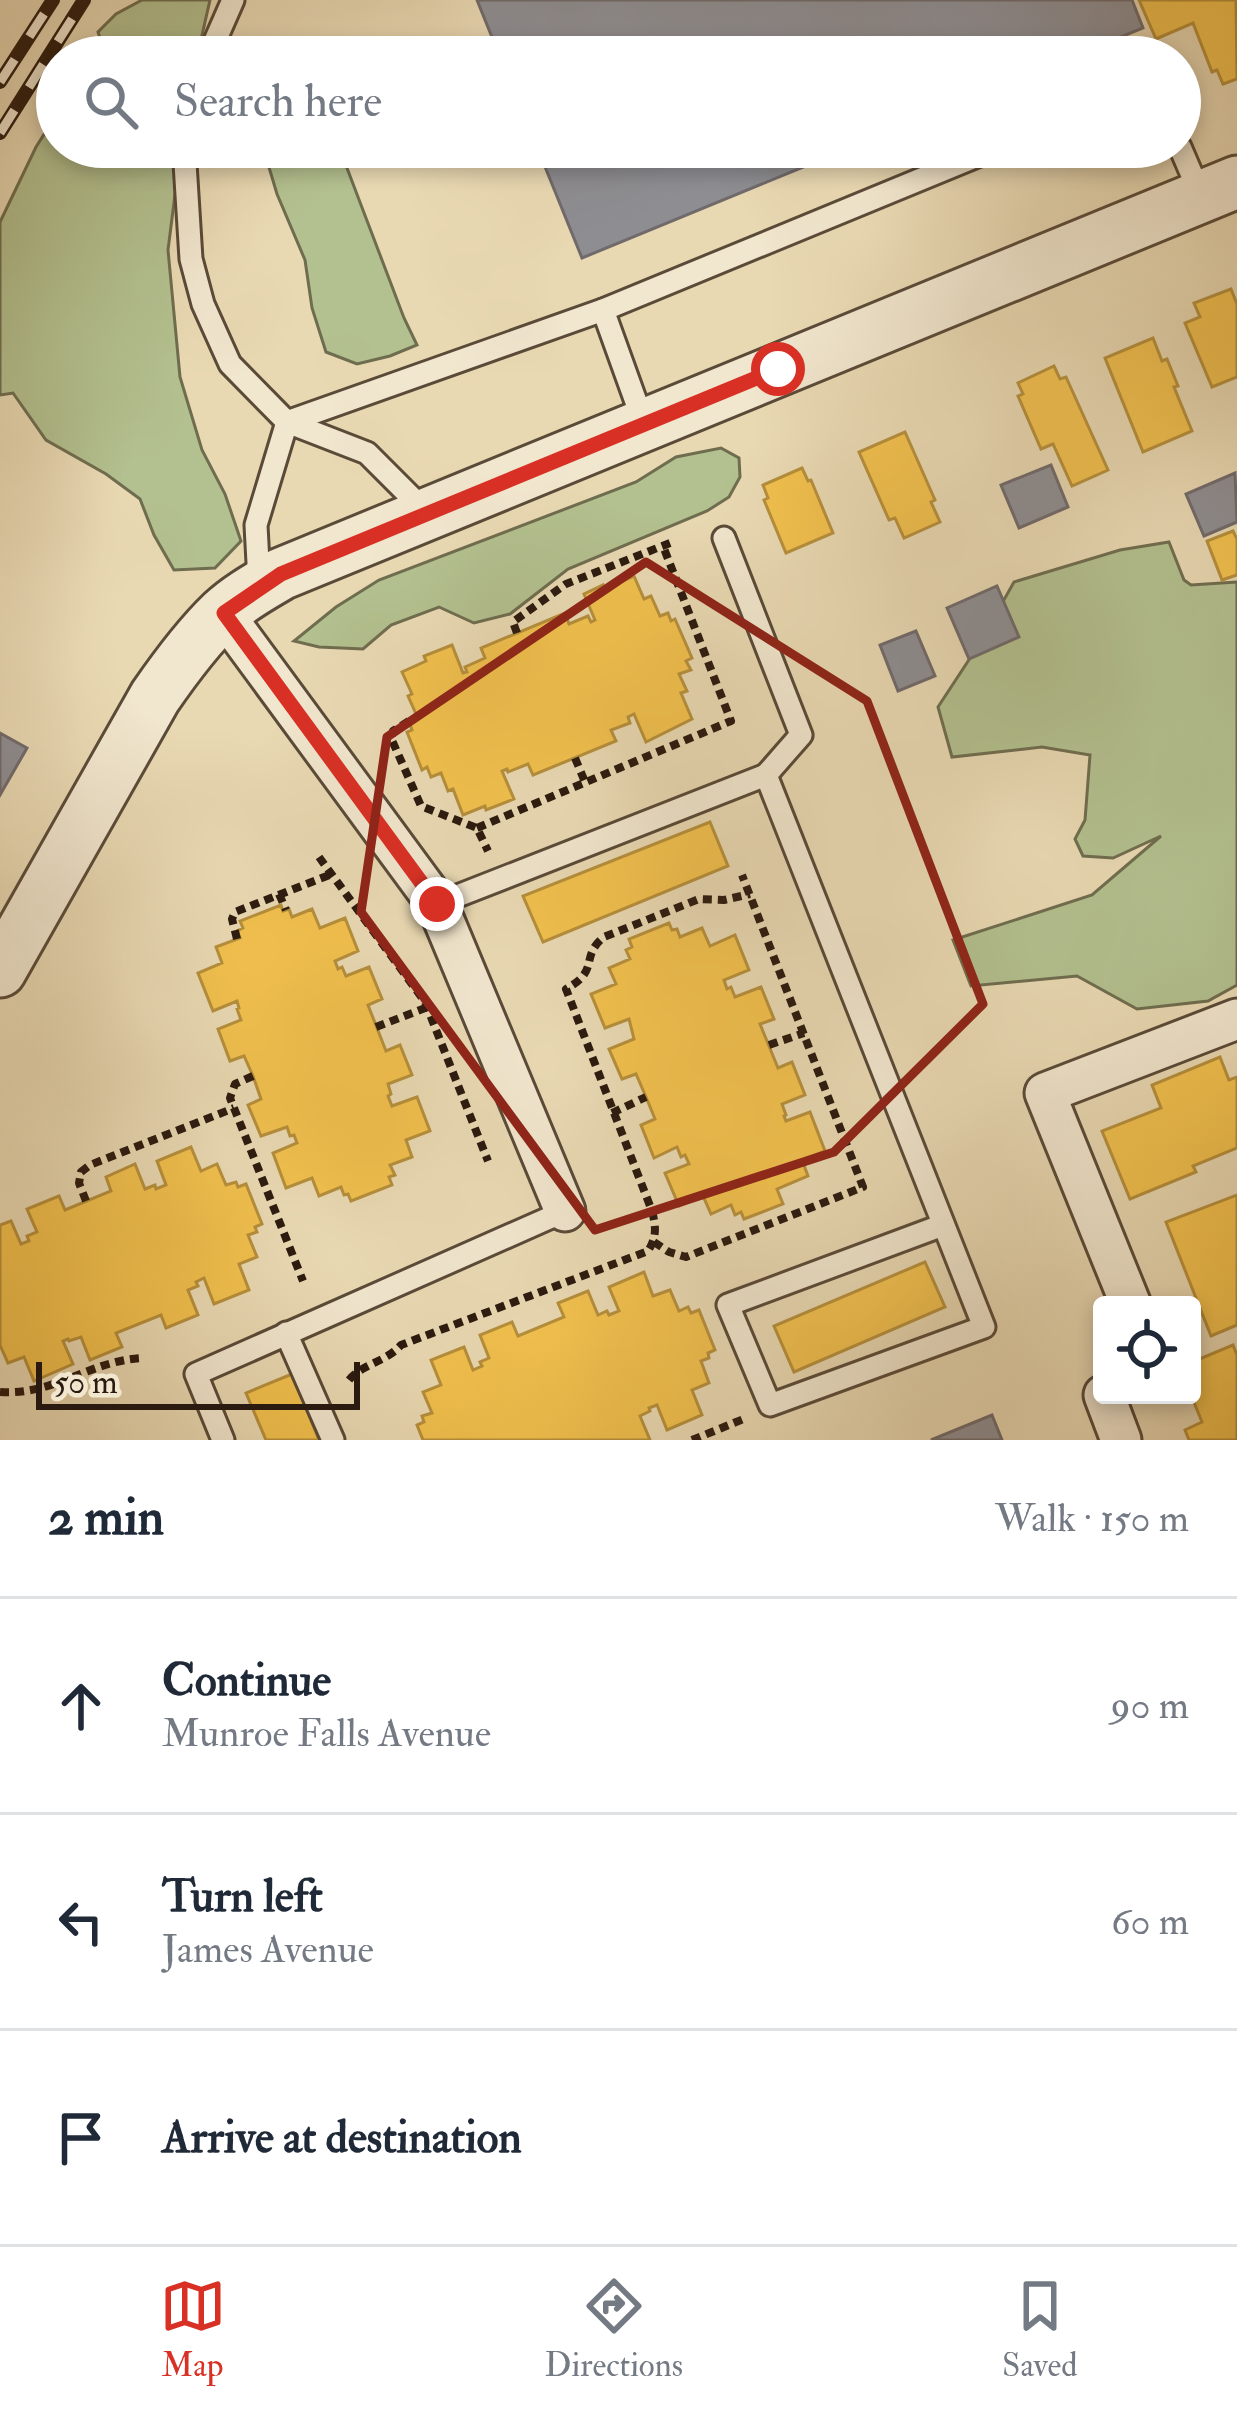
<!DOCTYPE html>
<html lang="en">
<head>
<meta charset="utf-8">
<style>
  :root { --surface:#fff; --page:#f6f6f7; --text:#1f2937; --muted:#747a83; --line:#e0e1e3; --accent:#d93025 }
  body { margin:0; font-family:"IM FELL Double Pica",serif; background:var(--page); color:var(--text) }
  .controls { position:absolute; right:36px; bottom:36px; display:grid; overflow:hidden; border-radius:12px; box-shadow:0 6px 18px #0003 }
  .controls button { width:108px; height:108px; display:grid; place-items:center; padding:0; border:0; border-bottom:3px solid var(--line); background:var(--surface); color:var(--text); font:60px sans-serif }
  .scale { position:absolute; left:36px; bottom:30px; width:324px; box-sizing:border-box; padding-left:12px; border:6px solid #2b1a0f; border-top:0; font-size:33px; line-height:42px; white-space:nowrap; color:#2b1a0f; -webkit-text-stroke:9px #f1e6ce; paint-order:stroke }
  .stop { position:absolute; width:36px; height:36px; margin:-27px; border:9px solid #d93025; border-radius:50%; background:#fff }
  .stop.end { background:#d93025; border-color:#fff; box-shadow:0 3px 12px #0008 }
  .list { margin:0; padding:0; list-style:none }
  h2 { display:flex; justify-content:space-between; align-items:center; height:156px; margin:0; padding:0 48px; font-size:51px }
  h2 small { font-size:39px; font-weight:400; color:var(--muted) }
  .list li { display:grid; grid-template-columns:78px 1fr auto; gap:36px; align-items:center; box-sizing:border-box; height:216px; padding:0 48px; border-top:3px solid var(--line) }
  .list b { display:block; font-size:45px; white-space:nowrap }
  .list p { margin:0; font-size:39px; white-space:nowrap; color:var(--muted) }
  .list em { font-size:39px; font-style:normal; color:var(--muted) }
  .icon { flex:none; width:66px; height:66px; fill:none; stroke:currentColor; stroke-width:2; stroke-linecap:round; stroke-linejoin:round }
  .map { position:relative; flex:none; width:1237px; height:1440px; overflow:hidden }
  .search { position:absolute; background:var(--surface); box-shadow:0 6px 18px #0003; left:36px; right:36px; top:36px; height:132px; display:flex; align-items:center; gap:30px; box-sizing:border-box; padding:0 42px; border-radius:66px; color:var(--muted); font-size:45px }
  .sheet { height:804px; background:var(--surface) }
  nav { display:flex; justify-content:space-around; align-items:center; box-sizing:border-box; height:168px; border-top:3px solid var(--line); background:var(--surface); font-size:33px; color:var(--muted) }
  nav a { display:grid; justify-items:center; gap:6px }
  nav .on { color:var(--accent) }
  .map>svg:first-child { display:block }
  .green { fill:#b3c08f; stroke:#6f6d4f; stroke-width:3 }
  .homes { fill:#f2c14e; stroke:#b68f3b; stroke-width:3 }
  .industry { fill:#8d8d92; stroke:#706a6b; stroke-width:3 }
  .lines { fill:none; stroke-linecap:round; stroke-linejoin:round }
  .service-casing { stroke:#5a4a38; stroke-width:27 }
  .minor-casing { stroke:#5a4a38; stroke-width:45 }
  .tertiary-casing { stroke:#5a4a38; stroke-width:57 }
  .path { stroke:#2b1a0f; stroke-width:8; stroke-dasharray:9 6; stroke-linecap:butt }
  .service { stroke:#f1e6ce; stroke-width:21 }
  .minor { stroke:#f1e6ce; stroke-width:39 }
  .tertiary { stroke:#f1e6ce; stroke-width:51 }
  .rail-casing { stroke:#2b1a0f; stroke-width:14 }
  .rail { stroke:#f1e6ce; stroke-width:9; stroke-dasharray:27; stroke-linecap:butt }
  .route { stroke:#d93025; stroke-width:15 }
  .marked { fill:none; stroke:#8f2418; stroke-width:9; stroke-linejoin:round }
</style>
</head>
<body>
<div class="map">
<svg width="1237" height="1440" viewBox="0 0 1237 1440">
  <rect width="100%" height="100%" fill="#e9d9b3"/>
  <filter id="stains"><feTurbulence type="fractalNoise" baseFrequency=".00167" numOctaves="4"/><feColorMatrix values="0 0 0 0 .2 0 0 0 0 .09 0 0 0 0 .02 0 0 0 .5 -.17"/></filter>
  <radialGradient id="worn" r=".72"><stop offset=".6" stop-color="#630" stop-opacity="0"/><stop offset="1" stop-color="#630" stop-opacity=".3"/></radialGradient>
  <!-- green -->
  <g class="green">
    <polygon points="142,0 210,0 197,57 106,57 98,32 116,14"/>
    <polygon points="57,114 57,147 181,147 168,250 180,377 202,450 225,494 241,541 215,568 174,570 154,535 140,499 106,474 46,440 13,393 0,395 0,222 36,147"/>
    <polygon points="269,147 339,147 404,318 417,345 390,356 357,364 326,352 312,308 305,260 277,194 265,154"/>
    <polygon points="721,448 739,458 740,477 729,497 707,511 568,569 510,614 474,623 439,607 391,625 363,649 319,647 294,641 336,607 379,580 636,482 676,457"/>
    <polygon points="1169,542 1184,580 1191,585 1237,582 1237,985 1208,1001 1137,1009 1077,976 971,986 953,940 1092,895 1161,836 1113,858 1083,856 1075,839 1085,820 1090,755 1042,747 952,757 938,707 978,646 1014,582 1120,550"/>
  </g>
  <!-- homes -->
  <g class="homes">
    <polygon points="1139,0 1236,0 1237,79 1223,84 1217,70 1212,72 1193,23 1156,39"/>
    <polygon points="1231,289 1237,304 1237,377 1212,387 1185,323 1200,317 1194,303"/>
    <polygon points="1153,338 1162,361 1167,359 1178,386 1174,387 1192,431 1143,452 1105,358"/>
    <polygon points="1054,366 1060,379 1066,377 1108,470 1072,486 1053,444 1041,449 1018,396 1023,394 1018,383"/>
    <polygon points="905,432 935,500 931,502 940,522 904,538 895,518 889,520 859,452"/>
    <polygon points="802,468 808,481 811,480 833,533 786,553 764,500 768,498 763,485"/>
    <polygon points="1233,531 1237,539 1237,575 1222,580 1207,541"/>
    <polygon points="634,576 644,599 651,596 660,616 668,613 671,621 675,619 692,658 686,661 691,670 679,674 687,691 681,693 692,719 646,742 634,714 628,717 630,723 611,730 616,741 533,775 528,764 508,772 507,769 502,771 514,799 486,810 485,806 463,815 453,789 448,791 441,773 431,777 427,767 422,770 407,732 412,730 409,721 416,714 408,696 412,694 402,672 426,661 424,656 452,645 463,673 467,672 465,667 485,658 481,648 565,613 569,624 588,616 591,622 595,620 584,594 603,585 604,589"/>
    <polygon points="710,822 728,866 543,942 523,896"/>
    <polygon points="281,905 283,911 289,909 292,917 312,909 320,928 345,918 358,951 335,961 338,969 342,967 346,976 369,967 382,999 368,1005 386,1051 400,1045 412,1075 388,1084 391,1094 388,1096 392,1106 417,1097 430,1131 406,1140 412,1157 390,1165 395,1175 389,1177 392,1185 351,1201 348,1194 344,1195 341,1187 319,1196 312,1178 286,1188 273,1153 297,1143 294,1135 290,1136 287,1127 261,1136 248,1105 261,1099 253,1076 244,1056 230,1061 218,1029 241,1020 237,1009 239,1008 237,1001 213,1011 198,973 222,963 216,947 240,938 237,931 243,928 240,921"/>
    <polygon points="669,923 672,930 677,929 680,937 702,928 710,946 735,935 749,970 724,980 727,989 731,987 735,997 761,987 774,1019 760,1024 778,1068 792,1062 805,1095 782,1104 786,1115 784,1116 786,1121 810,1112 825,1151 802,1160 808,1176 777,1189 783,1204 744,1219 741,1212 735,1215 731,1205 711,1214 703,1196 679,1206 665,1173 689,1164 685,1155 681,1157 677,1147 654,1158 641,1125 655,1119 646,1097 636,1074 622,1079 609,1049 634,1039 629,1019 605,1028 591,994 616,984 609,968 630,959 626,950 632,947 629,939"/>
    <polygon points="1220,1057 1229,1080 1237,1077 1237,1148 1193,1166 1196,1172 1130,1199 1102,1131 1161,1108 1152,1085"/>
    <polygon points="191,1147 201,1171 217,1164 226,1185 236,1182 238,1187 246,1184 262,1224 255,1227 257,1232 248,1235 257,1257 239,1264 249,1290 214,1304 204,1278 196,1282 198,1286 188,1290 198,1315 166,1328 161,1315 116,1333 122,1347 90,1360 81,1337 69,1341 68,1339 63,1341 73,1364 34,1381 24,1357 8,1363 0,1345 0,1225 11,1221 21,1244 29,1241 27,1236 37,1232 27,1209 59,1196 65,1210 111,1191 106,1177 135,1164 145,1189 155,1185 156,1189 166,1185 157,1161"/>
    <polygon points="1237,1195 1237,1325 1211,1336 1166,1222"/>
    <polygon points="925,1262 945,1307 794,1372 774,1326"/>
    <polygon points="644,1272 653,1296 670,1290 679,1311 688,1307 691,1313 699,1310 715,1350 708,1353 709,1358 701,1361 709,1383 692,1390 702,1415 667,1430 657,1405 649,1408 650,1411 640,1416 650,1440 423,1440 417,1425 424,1422 422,1416 432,1413 423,1392 441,1385 431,1360 464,1347 473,1370 482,1366 480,1362 489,1358 480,1335 512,1322 518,1336 564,1317 558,1303 588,1291 598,1315 607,1311 609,1315 619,1311 609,1287"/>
    <polygon points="1233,1345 1237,1355 1237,1440 1189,1440 1185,1430 1202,1422 1191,1395 1192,1362"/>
    <polygon points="292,1374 319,1440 266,1440 246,1393"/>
  </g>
  <!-- industry -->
  <g class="industry">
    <polygon points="477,0 1132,0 1143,28 1072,57 500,57"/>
    <polygon points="537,147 852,147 582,258"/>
    <polygon points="1051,465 1068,507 1019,528 1001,485"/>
    <polygon points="1235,473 1237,522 1204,536 1186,494"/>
    <polygon points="997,586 1019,637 969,659 947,608"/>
    <polygon points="916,631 935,676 898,691 880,645"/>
    <polygon points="0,733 27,748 0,795"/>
    <polygon points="992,1415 1002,1440 931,1440"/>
  </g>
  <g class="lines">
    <defs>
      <g id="service">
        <polyline points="208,57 233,0"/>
        <polyline points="188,147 185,163 191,259 203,304 230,364 287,422 603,310 999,147"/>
        <polyline points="1180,147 1201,196"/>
        <polyline points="603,310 644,424"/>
        <polyline points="724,538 801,735 766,775"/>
        <polyline points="259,582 256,525 287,422 367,453 427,513"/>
        <polyline points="437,904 766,775 984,1327 770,1405 728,1305 943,1225"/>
        <polyline points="286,1333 333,1440"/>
        <polyline points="223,1440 196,1374 565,1211"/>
      </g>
      <g id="minor">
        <polyline points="223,613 437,904 565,1211"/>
        <polyline points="1131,1305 1045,1093 1237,1019"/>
        <polyline points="1104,1395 1121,1440"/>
      </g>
      <path id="tertiary" d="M0,971L155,697C175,668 198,637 223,613C240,597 261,586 281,574L1237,182"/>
    </defs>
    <!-- service casing -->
    <use href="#service" class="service-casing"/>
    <!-- minor casing -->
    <use href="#minor" class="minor-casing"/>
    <!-- tertiary casing -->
    <use href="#tertiary" class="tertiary-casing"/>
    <!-- path -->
    <g class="path">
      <polyline points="517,633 513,622 566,584 670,543"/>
      <polyline points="409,721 393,731 391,738 421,806 477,828 488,851"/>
      <polyline points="575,758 585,782"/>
      <polyline points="477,828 731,721 663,546"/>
      <polyline points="319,857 425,1002 488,1161"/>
      <polyline points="279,894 286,910"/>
      <polyline points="237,939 232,919 235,912 332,874"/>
      <polyline points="376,1027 428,1007"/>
      <polyline points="769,1045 804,1033"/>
      <polyline points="253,1076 235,1084 230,1098 303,1281"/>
      <polyline points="612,1113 646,1097"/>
      <polyline points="86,1201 79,1183 81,1172 90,1165 234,1108"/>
      <polyline points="654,1242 669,1252 686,1257 863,1187 742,875"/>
      <path d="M349,1380C362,1364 386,1362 401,1345L648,1251C657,1237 656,1227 652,1211L566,989C601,970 579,957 604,937L699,899L724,900L750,894"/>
      <path d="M0,1392C53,1396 91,1360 143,1358"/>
      <polyline points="692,1440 746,1418"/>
    </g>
    <!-- service -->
    <use href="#service" class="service"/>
    <!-- minor -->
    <use href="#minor" class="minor"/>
    <!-- tertiary -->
    <use href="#tertiary" class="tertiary"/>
    <defs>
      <g id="rail">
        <polyline points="0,82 53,0"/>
        <polyline points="0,133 84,0"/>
      </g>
    </defs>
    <!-- rail casing -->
    <use href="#rail" class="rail-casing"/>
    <!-- rail -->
    <use href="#rail" class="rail"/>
  </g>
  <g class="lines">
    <!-- route -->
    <polyline class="route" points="437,904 224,613 281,574 778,369"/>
  </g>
  <!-- marked area -->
  <path class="marked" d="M646,562L867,701L983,1004L834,1152L595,1230L361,912L387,737Z"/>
  <rect width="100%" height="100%" filter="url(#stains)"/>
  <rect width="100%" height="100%" fill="url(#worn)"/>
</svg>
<div class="controls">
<button><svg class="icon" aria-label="locate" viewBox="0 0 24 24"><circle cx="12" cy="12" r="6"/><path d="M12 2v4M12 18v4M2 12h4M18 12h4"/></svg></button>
</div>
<div class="scale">50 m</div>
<div class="stop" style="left:778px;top:369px"></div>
<div class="stop end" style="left:437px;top:904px"></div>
<div class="search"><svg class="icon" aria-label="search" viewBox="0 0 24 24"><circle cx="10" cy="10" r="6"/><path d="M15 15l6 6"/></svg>Search here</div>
</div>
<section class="sheet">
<h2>2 min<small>Walk · 150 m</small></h2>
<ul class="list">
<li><svg class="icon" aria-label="ahead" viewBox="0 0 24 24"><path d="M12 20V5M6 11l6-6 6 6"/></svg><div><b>Continue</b><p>Munroe Falls Avenue</p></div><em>90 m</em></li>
<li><svg class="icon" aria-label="left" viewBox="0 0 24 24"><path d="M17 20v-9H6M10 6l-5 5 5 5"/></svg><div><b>Turn left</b><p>James Avenue</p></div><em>60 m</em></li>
<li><svg class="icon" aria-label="arrive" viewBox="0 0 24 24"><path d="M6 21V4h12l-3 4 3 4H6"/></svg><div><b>Arrive at destination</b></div></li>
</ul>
</section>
<nav>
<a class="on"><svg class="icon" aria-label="map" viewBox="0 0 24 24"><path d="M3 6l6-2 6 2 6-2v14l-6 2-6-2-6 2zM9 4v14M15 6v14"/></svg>Map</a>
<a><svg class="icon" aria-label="directions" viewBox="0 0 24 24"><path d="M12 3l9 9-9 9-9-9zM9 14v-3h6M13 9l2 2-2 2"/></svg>Directions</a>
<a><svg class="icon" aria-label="saved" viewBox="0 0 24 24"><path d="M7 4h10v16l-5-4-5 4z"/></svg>Saved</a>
</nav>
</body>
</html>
